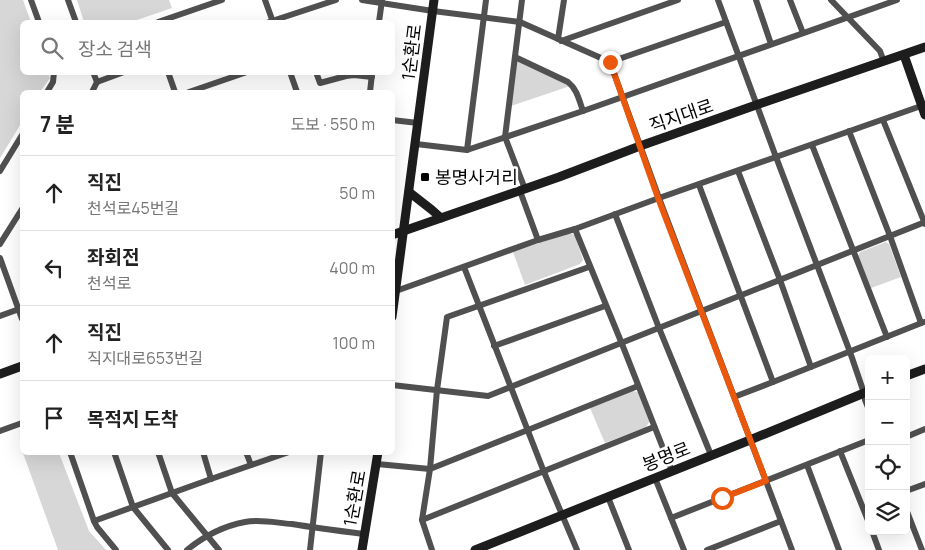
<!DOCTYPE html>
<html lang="ko">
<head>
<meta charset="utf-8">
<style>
  :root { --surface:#fff; --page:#f6f6f6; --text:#222; --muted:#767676; --line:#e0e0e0 }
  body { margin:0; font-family:Manrope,"Noto Sans KR",sans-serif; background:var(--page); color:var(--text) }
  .controls { position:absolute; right:15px; bottom:15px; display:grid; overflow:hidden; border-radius:8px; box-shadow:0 5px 20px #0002 }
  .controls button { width:45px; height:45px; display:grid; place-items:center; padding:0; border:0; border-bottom:1px solid var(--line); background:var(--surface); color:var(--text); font:25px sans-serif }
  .stop { position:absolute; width:15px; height:15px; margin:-11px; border:4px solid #ea580c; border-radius:50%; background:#fff }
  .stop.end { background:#ea580c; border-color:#fff; box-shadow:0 1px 5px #0008 }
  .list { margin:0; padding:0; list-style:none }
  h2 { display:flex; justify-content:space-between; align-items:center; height:65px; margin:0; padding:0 20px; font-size:21px }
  h2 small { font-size:16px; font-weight:400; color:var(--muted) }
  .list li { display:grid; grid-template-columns:32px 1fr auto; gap:15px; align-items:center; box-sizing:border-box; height:75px; padding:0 20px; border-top:1px solid var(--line) }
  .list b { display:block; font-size:19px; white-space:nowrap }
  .list p { margin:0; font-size:16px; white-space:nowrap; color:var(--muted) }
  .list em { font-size:16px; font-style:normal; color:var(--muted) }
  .icon { flex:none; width:28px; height:28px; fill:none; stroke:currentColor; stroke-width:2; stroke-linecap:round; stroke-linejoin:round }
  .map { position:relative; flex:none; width:925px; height:550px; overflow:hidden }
  .search { position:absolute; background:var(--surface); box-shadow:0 5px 20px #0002; left:20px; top:20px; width:375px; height:55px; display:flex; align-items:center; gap:12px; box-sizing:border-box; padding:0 18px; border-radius:8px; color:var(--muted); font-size:19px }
  .panel { position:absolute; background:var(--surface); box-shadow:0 5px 20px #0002; left:20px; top:90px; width:375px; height:365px; border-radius:8px }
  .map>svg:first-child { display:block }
  .green { fill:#d7d7d7 }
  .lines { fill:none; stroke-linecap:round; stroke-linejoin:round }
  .street { stroke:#505050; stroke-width:6 }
  .secondary { stroke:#1d1d1d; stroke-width:9 }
  .route { stroke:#ea580c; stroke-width:6 }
  .poi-dot { fill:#000; stroke:#fff; stroke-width:2 }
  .labels { text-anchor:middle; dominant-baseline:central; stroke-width:5; stroke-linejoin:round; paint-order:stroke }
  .street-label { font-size:18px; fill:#000; stroke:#fff }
  .poi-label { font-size:18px; fill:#000; stroke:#fff; text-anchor:start }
</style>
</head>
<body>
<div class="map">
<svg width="925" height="550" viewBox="0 0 925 550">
  <rect width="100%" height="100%" fill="#fff"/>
  <!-- green -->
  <g class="green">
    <polygon points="0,0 23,0 31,22 22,22 22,72 48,73 50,78 40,92 22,92 22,122 0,158"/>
    <polygon points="77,0 169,0 172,8 131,22 84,22"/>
    <polygon points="518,60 570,86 511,106 516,61"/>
    <polygon points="568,233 575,235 583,260 580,264 525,285 513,252"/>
    <polygon points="886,242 889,244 901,277 871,288 858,256 860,252"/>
    <polygon points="632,391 638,392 650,421 646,427 605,443 590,408"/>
    <polygon points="23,453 59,453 89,531 106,550 58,550"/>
  </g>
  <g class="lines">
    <!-- street -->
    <g class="street">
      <polyline points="31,0 39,22"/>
      <polyline points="68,0 76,22"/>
      <polyline points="265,0 273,22"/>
      <polyline points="362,0 433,11 520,22 610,62 659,198 792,550"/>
      <polyline points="522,0 505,137 525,189"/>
      <polyline points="718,0 776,157 850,352 864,393 865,400 869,410"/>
      <polyline points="756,0 771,44"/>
      <polyline points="790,0 803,33"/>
      <polyline points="831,0 880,51 884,62"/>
      <polyline points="158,22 222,0"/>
      <polyline points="269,22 336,0"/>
      <polyline points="379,22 382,0"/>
      <polyline points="558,39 564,0"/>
      <polyline points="561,41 678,0"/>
      <path d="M515,57L568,82C577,89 579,100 583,111"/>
      <polyline points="610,62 726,22"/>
      <polyline points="93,72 97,82"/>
      <polyline points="168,72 175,92"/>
      <polyline points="290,72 297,92"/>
      <polyline points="316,72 320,83 346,76 354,75 372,77"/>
      <polyline points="97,82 124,72"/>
      <polyline points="47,92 53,82 54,72"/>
      <polyline points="92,92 97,82"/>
      <polyline points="189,92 247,72"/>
      <polyline points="370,92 372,74"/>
      <polyline points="392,120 418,123"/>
      <polyline points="883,120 925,224"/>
      <polyline points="849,131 890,236 921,323"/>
      <polyline points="416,144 467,150 583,111 897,0"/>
      <polyline points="812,145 887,337"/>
      <polyline points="467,150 486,0"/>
      <polyline points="0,171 22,135"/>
      <polyline points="738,171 780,280 811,367"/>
      <polyline points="699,185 773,382"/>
      <polyline points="520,191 538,240"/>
      <polyline points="615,214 659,328 711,455"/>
      <polyline points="575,229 622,344 672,471"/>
      <polyline points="0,244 22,209"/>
      <polyline points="0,258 22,319"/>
      <polyline points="464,267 544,472 577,550"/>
      <polyline points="396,291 538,240 575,229 659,198 921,106"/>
      <polyline points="0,316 22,308"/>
      <polyline points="494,346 605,306"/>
      <polyline points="392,385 488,396 925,222"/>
      <polyline points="734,397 773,382 924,322"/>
      <polyline points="0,431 22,423"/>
      <polyline points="906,437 925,429"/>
      <polyline points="840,451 869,523"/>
      <polyline points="70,452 94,521 97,527 116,550"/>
      <polyline points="114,452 133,507 168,550"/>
      <polyline points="158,452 172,493 219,550"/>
      <polyline points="203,452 211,479"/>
      <polyline points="246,452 251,465"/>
      <polyline points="377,464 430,469 638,386"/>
      <polyline points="807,465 839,550"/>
      <polyline points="655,478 684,550"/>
      <polyline points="906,491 925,484"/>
      <polyline points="608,497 629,550"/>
      <polyline points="906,509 922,550"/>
      <polyline points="671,518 869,440"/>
      <polyline points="422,520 654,427"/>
      <polyline points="94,521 211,479 289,452"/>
      <polyline points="872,531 879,550"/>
      <path d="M187,550C204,536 224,526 245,522C260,519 277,523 292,524C316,528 340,531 364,534"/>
      <polyline points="310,550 321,452"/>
      <polyline points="432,550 422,520 430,469 437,390 447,317 589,267"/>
      <polyline points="707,550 781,521"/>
    </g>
    <!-- secondary -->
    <g class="secondary">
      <polyline points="904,55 925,115"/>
      <polyline points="409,192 432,210 441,218"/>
      <polyline points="392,235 559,177 640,146 756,105 925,47"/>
      <polyline points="392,317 434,0"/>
      <polyline points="0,374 22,366"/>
      <polyline points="906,376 925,369"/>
      <polyline points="362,550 378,452"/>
      <polyline points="475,550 750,440 869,391"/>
    </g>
  </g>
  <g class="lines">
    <!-- route -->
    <polyline class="route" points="610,62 658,198 766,481 722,498"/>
  </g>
  <!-- markers -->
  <rect class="poi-dot" x="420" y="172" width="10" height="10" rx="2.5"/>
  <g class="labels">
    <!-- street labels -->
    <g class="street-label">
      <text transform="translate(411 52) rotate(-83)">1순환로</text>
      <text transform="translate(681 115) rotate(-19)">직지대로</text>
      <text transform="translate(666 456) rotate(-22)">봉명로</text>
      <text transform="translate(354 498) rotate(-80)">1순환로</text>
    </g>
    <!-- poi labels -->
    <g class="poi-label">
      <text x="435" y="177">봉명사거리</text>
    </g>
  </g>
</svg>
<div class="controls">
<button>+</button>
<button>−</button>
<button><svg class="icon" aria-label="locate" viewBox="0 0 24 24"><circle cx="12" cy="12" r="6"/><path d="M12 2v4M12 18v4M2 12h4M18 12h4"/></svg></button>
<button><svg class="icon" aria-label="layers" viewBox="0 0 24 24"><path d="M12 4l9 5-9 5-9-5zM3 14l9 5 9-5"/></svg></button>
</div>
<div class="stop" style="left:722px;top:498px"></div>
<div class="stop end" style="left:610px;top:62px"></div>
<div class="search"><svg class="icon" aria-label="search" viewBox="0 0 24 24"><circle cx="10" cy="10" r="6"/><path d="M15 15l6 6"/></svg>장소 검색</div>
<section class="panel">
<h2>7 분<small>도보 · 550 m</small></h2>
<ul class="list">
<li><svg class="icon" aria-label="ahead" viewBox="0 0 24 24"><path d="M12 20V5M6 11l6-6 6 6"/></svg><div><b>직진</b><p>천석로45번길</p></div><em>50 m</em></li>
<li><svg class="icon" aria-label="left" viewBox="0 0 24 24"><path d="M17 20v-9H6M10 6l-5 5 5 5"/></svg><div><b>좌회전</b><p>천석로</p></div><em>400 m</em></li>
<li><svg class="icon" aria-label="ahead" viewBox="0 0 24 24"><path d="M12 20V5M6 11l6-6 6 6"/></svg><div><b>직진</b><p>직지대로653번길</p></div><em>100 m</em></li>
<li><svg class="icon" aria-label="arrive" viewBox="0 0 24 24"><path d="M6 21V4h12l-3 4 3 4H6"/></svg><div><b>목적지 도착</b></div></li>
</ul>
</section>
</div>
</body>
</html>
